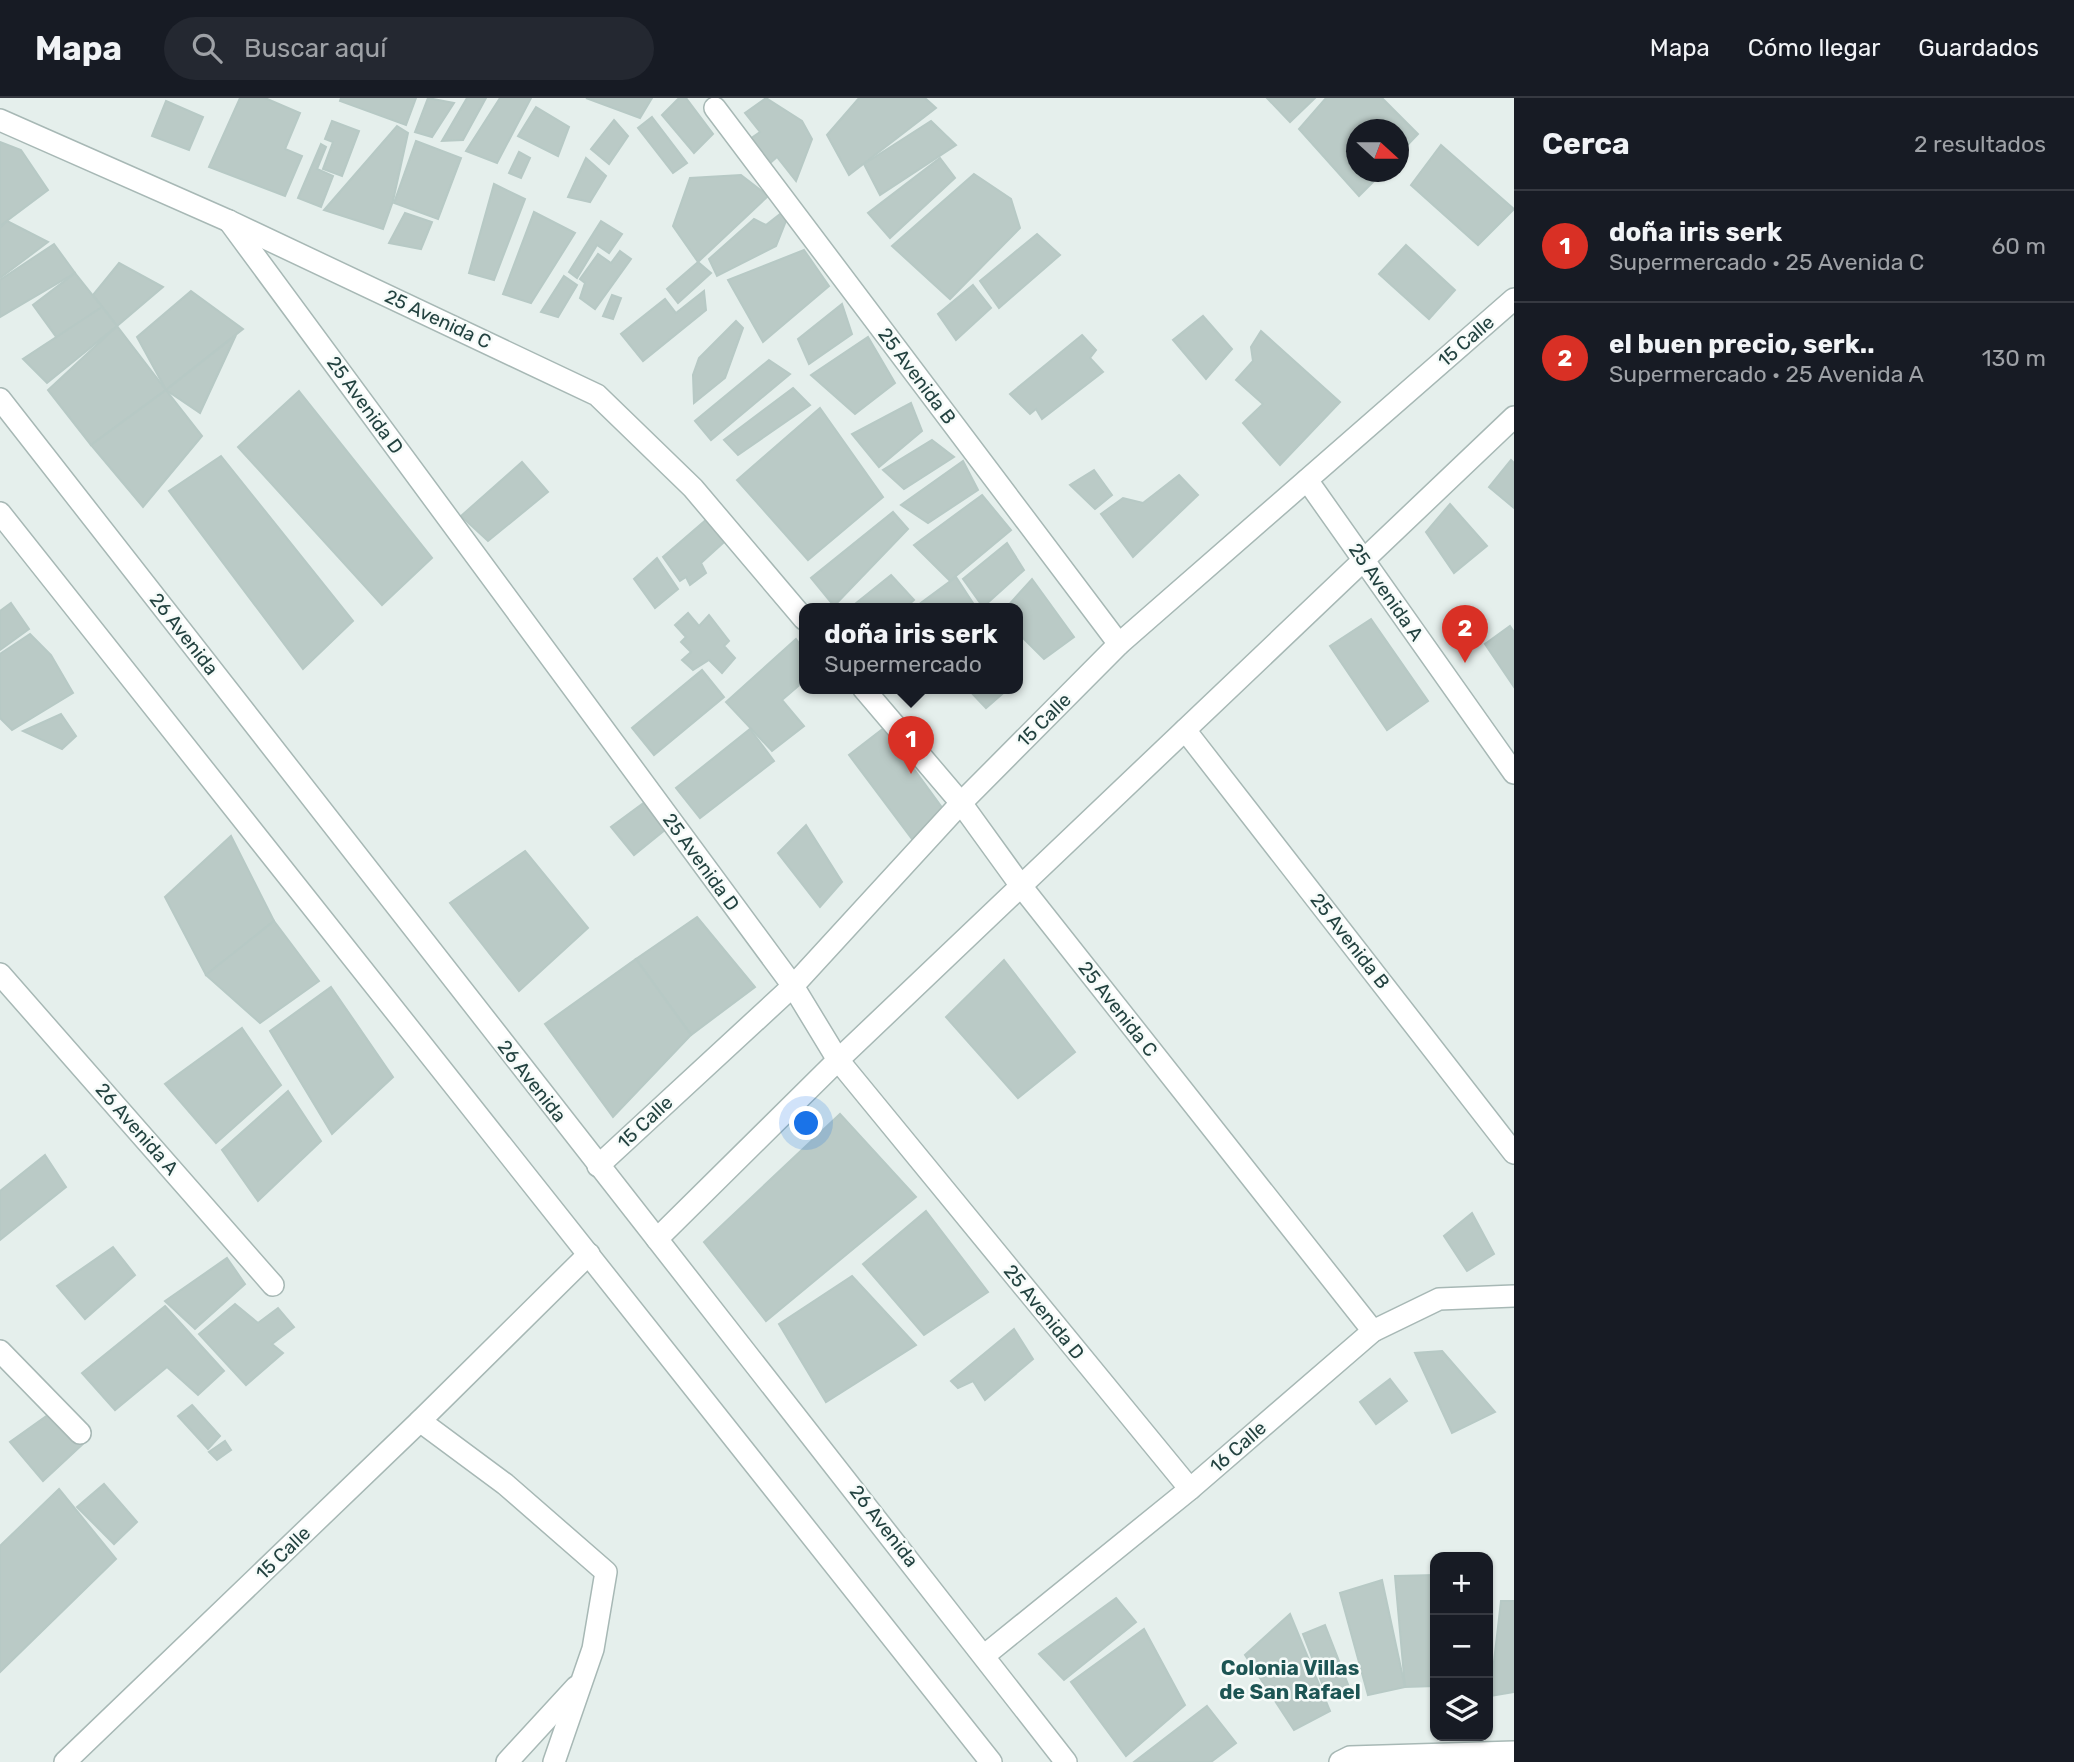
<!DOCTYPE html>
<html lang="es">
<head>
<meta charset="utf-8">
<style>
  :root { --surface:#171b24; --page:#242831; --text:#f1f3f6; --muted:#9ea1a6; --line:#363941; --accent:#d93025 }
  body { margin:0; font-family:Rubik,sans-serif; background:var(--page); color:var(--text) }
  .controls { position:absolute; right:21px; bottom:21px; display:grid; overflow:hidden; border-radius:14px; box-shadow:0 2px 5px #0004 }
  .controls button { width:63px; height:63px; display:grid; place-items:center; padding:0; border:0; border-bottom:2px solid var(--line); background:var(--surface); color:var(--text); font:35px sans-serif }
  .compass { position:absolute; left:1346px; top:21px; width:63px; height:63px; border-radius:50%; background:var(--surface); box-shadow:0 2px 5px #0004; rotate:111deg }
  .you { position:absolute; left:807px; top:1026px; width:24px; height:24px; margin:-18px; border:5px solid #fff; border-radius:50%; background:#1a73e8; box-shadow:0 0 0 10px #1a73e833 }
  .badge { display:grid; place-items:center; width:46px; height:46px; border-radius:50%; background:var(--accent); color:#fff; font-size:23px; font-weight:700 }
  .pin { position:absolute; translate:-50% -58px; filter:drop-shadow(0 2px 4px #0008) }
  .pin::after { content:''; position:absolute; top:37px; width:24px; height:21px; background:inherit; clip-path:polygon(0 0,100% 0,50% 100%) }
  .popup { position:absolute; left:799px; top:505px; width:224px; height:91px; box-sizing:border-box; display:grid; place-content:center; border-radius:14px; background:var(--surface); filter:drop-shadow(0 2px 5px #0005); font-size:23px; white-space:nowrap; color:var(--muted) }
  .popup b { font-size:26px; color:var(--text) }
  .popup::after { content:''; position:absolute; left:50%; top:100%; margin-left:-14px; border:14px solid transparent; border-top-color:var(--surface) }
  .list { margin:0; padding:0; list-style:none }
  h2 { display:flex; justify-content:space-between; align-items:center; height:91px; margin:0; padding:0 28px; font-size:30px }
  h2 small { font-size:23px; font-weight:400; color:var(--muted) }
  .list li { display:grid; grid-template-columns:46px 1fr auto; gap:21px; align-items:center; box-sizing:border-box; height:112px; padding:0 28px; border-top:2px solid var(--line) }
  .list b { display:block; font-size:26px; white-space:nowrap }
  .list p { margin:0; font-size:23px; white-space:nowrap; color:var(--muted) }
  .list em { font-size:23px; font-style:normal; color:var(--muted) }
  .icon { flex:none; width:38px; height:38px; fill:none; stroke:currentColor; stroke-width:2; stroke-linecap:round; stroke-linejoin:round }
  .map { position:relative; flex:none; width:1514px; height:1664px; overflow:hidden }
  header { display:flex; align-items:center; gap:42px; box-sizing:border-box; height:98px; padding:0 35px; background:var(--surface); border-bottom:2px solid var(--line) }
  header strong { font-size:33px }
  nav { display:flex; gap:38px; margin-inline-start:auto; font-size:24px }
  .search { width:490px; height:63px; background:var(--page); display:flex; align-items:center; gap:18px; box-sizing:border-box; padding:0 24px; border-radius:38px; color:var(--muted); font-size:26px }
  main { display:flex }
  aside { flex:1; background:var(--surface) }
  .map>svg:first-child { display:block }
  .building { fill:#bacac6; stroke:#b7c9c5; stroke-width:2 }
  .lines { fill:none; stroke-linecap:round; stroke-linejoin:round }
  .minor-casing { stroke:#a7b8b5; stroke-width:24 }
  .minor { stroke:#fff; stroke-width:21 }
  .labels { text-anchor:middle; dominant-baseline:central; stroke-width:5; stroke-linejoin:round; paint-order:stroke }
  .street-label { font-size:19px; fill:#234240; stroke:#f6fbf9 }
  .neighbourhood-label { font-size:21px; font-weight:bold; fill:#1d5554; stroke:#f6fbf9 }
</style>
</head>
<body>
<header>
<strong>Mapa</strong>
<div class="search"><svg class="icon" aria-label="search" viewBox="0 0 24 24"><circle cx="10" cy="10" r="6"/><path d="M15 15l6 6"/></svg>Buscar aquí</div>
<nav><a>Mapa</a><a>Cómo llegar</a><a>Guardados</a></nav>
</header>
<main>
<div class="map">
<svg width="1514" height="1664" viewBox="0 0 1514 1664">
  <rect width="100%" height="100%" fill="#e5efec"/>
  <!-- building -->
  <g class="building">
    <polygon points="240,0 265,0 300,15 285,51 302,58 285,98 209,69"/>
    <polygon points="341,0 416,0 406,27 340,3"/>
    <polygon points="428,0 454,5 432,39 415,34"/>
    <polygon points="467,0 486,0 463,42 442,43"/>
    <polygon points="500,0 531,0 497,65 466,53"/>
    <polygon points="586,0 652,0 640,20"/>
    <polygon points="679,0 686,0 713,36 694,55 662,17"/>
    <polygon points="766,0 802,23 812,41 796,83 777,59 769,66 750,41 760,34 745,15"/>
    <polygon points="859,0 925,0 936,10 849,77 827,37"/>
    <polygon points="1267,0 1315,0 1290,24"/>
    <polygon points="1326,0 1382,0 1418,36 1398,57 1398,32 1356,32 1356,74 1383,74 1359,98 1299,31"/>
    <polygon points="166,3 203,19 189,52 152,38"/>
    <polygon points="536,9 569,29 558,58 518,38"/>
    <polygon points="652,19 687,65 673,75 638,30"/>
    <polygon points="614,22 628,38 609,66 591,51"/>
    <polygon points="332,23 359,33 342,78 323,71 333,44 325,41"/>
    <polygon points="931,23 956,47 880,97 864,66"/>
    <polygon points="397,28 408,35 393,103 383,131 324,112"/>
    <polygon points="416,43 461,60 438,121 394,105"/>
    <polygon points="0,44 21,52 48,92 0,128"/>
    <polygon points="321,46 326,49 317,71 333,78 321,109 298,100"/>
    <polygon points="1441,47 1514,111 1478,147 1411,87"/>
    <polygon points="519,54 530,60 521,80 509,75"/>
    <polygon points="586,60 606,78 590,104 568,99"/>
    <polygon points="940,60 955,80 890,140 868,115"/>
    <polygon points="974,76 1011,101 1020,130 950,201 892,148"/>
    <polygon points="741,77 768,98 698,164 673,128 690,80"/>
    <polygon points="494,86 525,101 494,182 469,175"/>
    <polygon points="784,113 788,118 776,148 717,178 709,161 754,121 766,127"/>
    <polygon points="534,114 575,135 531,205 503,196"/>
    <polygon points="405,115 432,124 421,151 389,145"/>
    <polygon points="7,123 48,144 0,180 0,130"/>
    <polygon points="601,123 622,136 609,155 597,147 577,180 569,174"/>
    <polygon points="1037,136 1060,157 999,210 980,183"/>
    <polygon points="54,146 75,175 0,219 0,182"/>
    <polygon points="1406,147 1455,192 1429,221 1379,176"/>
    <polygon points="804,152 829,188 763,244 728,182"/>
    <polygon points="620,153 631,161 595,211 580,200 585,185 580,181 598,156 611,165"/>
    <polygon points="698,164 711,175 678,205 667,191"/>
    <polygon points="119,165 163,189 117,228 93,197"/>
    <polygon points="75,175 102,209 57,240 33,207"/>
    <polygon points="564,178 577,187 558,219 541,214"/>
    <polygon points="973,187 991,210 956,242 938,216"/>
    <polygon points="191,193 243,231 166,292 137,239"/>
    <polygon points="704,193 706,212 643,263 621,236 665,201 676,215"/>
    <polygon points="612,197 621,200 613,221 603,218"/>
    <polygon points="842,206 852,236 809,266 798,241"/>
    <polygon points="102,209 117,228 47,285 23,261"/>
    <polygon points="1203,218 1232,251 1206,281 1173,242"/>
    <polygon points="736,223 743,230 725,280 694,305 693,277 699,260"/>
    <polygon points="117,228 166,292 91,347 48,292"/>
    <polygon points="1261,233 1340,304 1280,367 1243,325 1263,306 1236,282 1253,263 1251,249"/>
    <polygon points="236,237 200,315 166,292"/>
    <polygon points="1082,237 1096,252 1090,260 1103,274 1042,321 1036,311 1030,316 1010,296"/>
    <polygon points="868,239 895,285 855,316 811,277"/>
    <polygon points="769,262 790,276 711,342 695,323"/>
    <polygon points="793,290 810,307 738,357 724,342"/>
    <polygon points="166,292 202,338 143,409 91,347"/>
    <polygon points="299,293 432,460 382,507 238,349"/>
    <polygon points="911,305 922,333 879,369 852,336"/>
    <polygon points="820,310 883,399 808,462 737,382"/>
    <polygon points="932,342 954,359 904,391 883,372"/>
    <polygon points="221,358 353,523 303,571 169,393"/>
    <polygon points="1511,362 1514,365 1514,410 1489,389"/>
    <polygon points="963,363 978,392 928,425 901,407"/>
    <polygon points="522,364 548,394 488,443 461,418"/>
    <polygon points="1094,372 1112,397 1095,411 1070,387"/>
    <polygon points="1179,377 1198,397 1133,459 1101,416 1123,400 1143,405"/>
    <polygon points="982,397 1011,432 950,483 914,447"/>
    <polygon points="1450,406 1487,448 1454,475 1426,434"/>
    <polygon points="893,414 908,431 834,508 811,480"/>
    <polygon points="707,421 724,444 701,465 706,475 690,487 686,479 680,483 663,459"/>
    <polygon points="1007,445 1024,472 983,509 963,481"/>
    <polygon points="657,460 678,491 655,510 634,481"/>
    <polygon points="891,477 914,502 905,510 850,510"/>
    <polygon points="956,479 975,508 973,510 914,510"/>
    <polygon points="1032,481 1074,539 1044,561 1018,535 1018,510 1006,510"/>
    <polygon points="11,505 29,531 0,552 0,513"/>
    <polygon points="688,515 699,528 709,517 729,543 724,548 735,560 722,575 709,562 693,572 682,562 691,554 681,544 686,539 675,527"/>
    <polygon points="1371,521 1428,603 1387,632 1330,548"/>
    <polygon points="1510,528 1514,534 1514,589 1485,546"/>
    <polygon points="30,536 51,557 73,595 12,632 0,620 0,556"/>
    <polygon points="796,541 804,552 804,583 782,602 804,628 772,653 726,604"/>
    <polygon points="702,572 724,599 654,657 632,630"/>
    <polygon points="967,590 1009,590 986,610"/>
    <polygon points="61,616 76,638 62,651 23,633"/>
    <polygon points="884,630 943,711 912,741 849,657"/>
    <polygon points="750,631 774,663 700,720 676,690"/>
    <polygon points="645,704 666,731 634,757 611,729"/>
    <polygon points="806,727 842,784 820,809 778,755"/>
    <polygon points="231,738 274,823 206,877 165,799"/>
    <polygon points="525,753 588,830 519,893 450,805"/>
    <polygon points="697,819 755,889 691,937 636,861"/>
    <polygon points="274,823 319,883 260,925 206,877"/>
    <polygon points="636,861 691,937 613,1019 545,926"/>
    <polygon points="1004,862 1075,954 1018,1000 946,919"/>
    <polygon points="331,889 393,979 332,1036 270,933"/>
    <polygon points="242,930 281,987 216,1045 165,986"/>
    <polygon points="288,993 321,1043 258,1103 222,1052"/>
    <polygon points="840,1016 916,1099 766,1223 704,1144"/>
    <polygon points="45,1057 66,1089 0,1142 0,1093"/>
    <polygon points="926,1113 988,1194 924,1237 863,1166"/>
    <polygon points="1472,1115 1494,1156 1467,1173 1444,1138"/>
    <polygon points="113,1149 135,1177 85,1221 57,1188"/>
    <polygon points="227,1160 245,1186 195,1231 165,1203"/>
    <polygon points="852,1178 916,1247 826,1304 779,1226"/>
    <polygon points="235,1206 258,1225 278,1210 294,1229 272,1246 283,1255 246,1287 199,1236"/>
    <polygon points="165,1208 224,1273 198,1297 167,1269 115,1312 82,1275"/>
    <polygon points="1014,1231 1033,1261 985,1302 973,1283 958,1290 951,1283"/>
    <polygon points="1442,1253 1495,1314 1452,1335 1415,1255"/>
    <polygon points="1390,1281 1407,1303 1376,1326 1360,1304"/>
    <polygon points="192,1307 220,1338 208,1351 178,1318"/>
    <polygon points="52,1314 85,1344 43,1383 10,1344"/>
    <polygon points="225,1343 231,1352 217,1362 209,1354"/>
    <polygon points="104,1386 137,1424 114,1446 77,1409"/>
    <polygon points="59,1391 116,1461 0,1574 0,1448"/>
    <polygon points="1435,1477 1435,1588 1405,1589 1395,1478"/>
    <polygon points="1382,1482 1405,1589 1368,1597 1340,1495"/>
    <polygon points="1116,1500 1136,1524 1064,1582 1039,1556"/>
    <polygon points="1501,1503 1514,1503 1514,1594 1490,1598"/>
    <polygon points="1290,1516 1330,1613 1294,1632 1245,1557"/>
    <polygon points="1325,1527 1349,1589 1327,1598 1303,1536"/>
    <polygon points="1144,1531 1185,1607 1126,1658 1071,1584"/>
    <polygon points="1207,1608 1236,1645 1211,1664 1134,1664"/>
  </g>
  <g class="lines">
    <defs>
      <g id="minor">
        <polyline points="715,10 1119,546"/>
        <polyline points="0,22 229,123 597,297 693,390 804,521"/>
        <polyline points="229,123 793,888 838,962 1190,1391"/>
        <polyline points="0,301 1066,1664"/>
        <polyline points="1307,382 1514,675"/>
        <polyline points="0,415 991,1664"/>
        <polyline points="863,590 961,705 1021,788 1373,1233"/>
        <polyline points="1185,632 1514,1055"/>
        <polyline points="0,876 273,1187"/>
        <polyline points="598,1068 793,888 961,705 1119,546 1514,201"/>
        <polyline points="657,1141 838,962 1514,319"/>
        <polyline points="0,1253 80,1335"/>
        <polyline points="420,1323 505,1386 606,1474 593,1551 554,1664"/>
        <polyline points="985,1557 1190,1391 1373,1233 1439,1201 1514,1198"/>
        <polyline points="65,1664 420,1323 589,1156"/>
        <polyline points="507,1664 576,1589"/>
        <polyline points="1340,1664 1350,1659 1514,1654"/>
      </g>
    </defs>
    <!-- minor casing -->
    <use href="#minor" class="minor-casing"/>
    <!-- minor -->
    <use href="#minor" class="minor"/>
  </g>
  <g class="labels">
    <!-- street labels -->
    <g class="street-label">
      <text transform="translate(438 221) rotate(25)">25 Avenida C</text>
      <text transform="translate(1466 243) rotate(-41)">15 Calle</text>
      <text transform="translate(917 278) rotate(53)">25 Avenida B</text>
      <text transform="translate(365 307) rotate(54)">25 Avenida D</text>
      <text transform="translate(1386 494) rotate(55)">25 Avenida A</text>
      <text transform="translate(184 536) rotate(52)">26 Avenida</text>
      <text transform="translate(1044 622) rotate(-45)">15 Calle</text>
      <text transform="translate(701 764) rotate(54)">25 Avenida D</text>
      <text transform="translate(1350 843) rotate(52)">25 Avenida B</text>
      <text transform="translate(1118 911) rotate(52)">25 Avenida C</text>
      <text transform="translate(532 983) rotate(52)">26 Avenida</text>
      <text transform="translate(645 1024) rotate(-43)">15 Calle</text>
      <text transform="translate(137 1031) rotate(49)">26 Avenida A</text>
      <text transform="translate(1044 1214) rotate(51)">25 Avenida D</text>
      <text transform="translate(1238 1349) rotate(-41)">16 Calle</text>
      <text transform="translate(884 1428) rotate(52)">26 Avenida</text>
      <text transform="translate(283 1455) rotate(-44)">15 Calle</text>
    </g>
    <!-- neighbourhood labels -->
    <g class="neighbourhood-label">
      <text x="1290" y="1569">Colonia Villas<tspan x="1290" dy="24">de San Rafael</tspan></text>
    </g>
  </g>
</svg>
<div class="controls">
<button>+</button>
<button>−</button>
<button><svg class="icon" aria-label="layers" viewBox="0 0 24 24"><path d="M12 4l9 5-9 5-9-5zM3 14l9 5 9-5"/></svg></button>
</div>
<svg class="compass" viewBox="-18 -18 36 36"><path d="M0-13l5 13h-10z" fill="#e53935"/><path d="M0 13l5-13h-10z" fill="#9ea1a6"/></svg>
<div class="you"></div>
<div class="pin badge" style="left:911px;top:676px">1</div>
<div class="popup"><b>doña iris serk</b>Supermercado</div>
<div class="pin badge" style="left:1465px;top:565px">2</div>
</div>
<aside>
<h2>Cerca<small>2 resultados</small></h2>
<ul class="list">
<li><span class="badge">1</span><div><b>doña iris serk</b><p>Supermercado · 25 Avenida C</p></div><em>60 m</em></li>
<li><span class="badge">2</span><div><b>el buen precio, serk..</b><p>Supermercado · 25 Avenida A</p></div><em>130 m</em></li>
</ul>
</aside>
</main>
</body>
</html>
